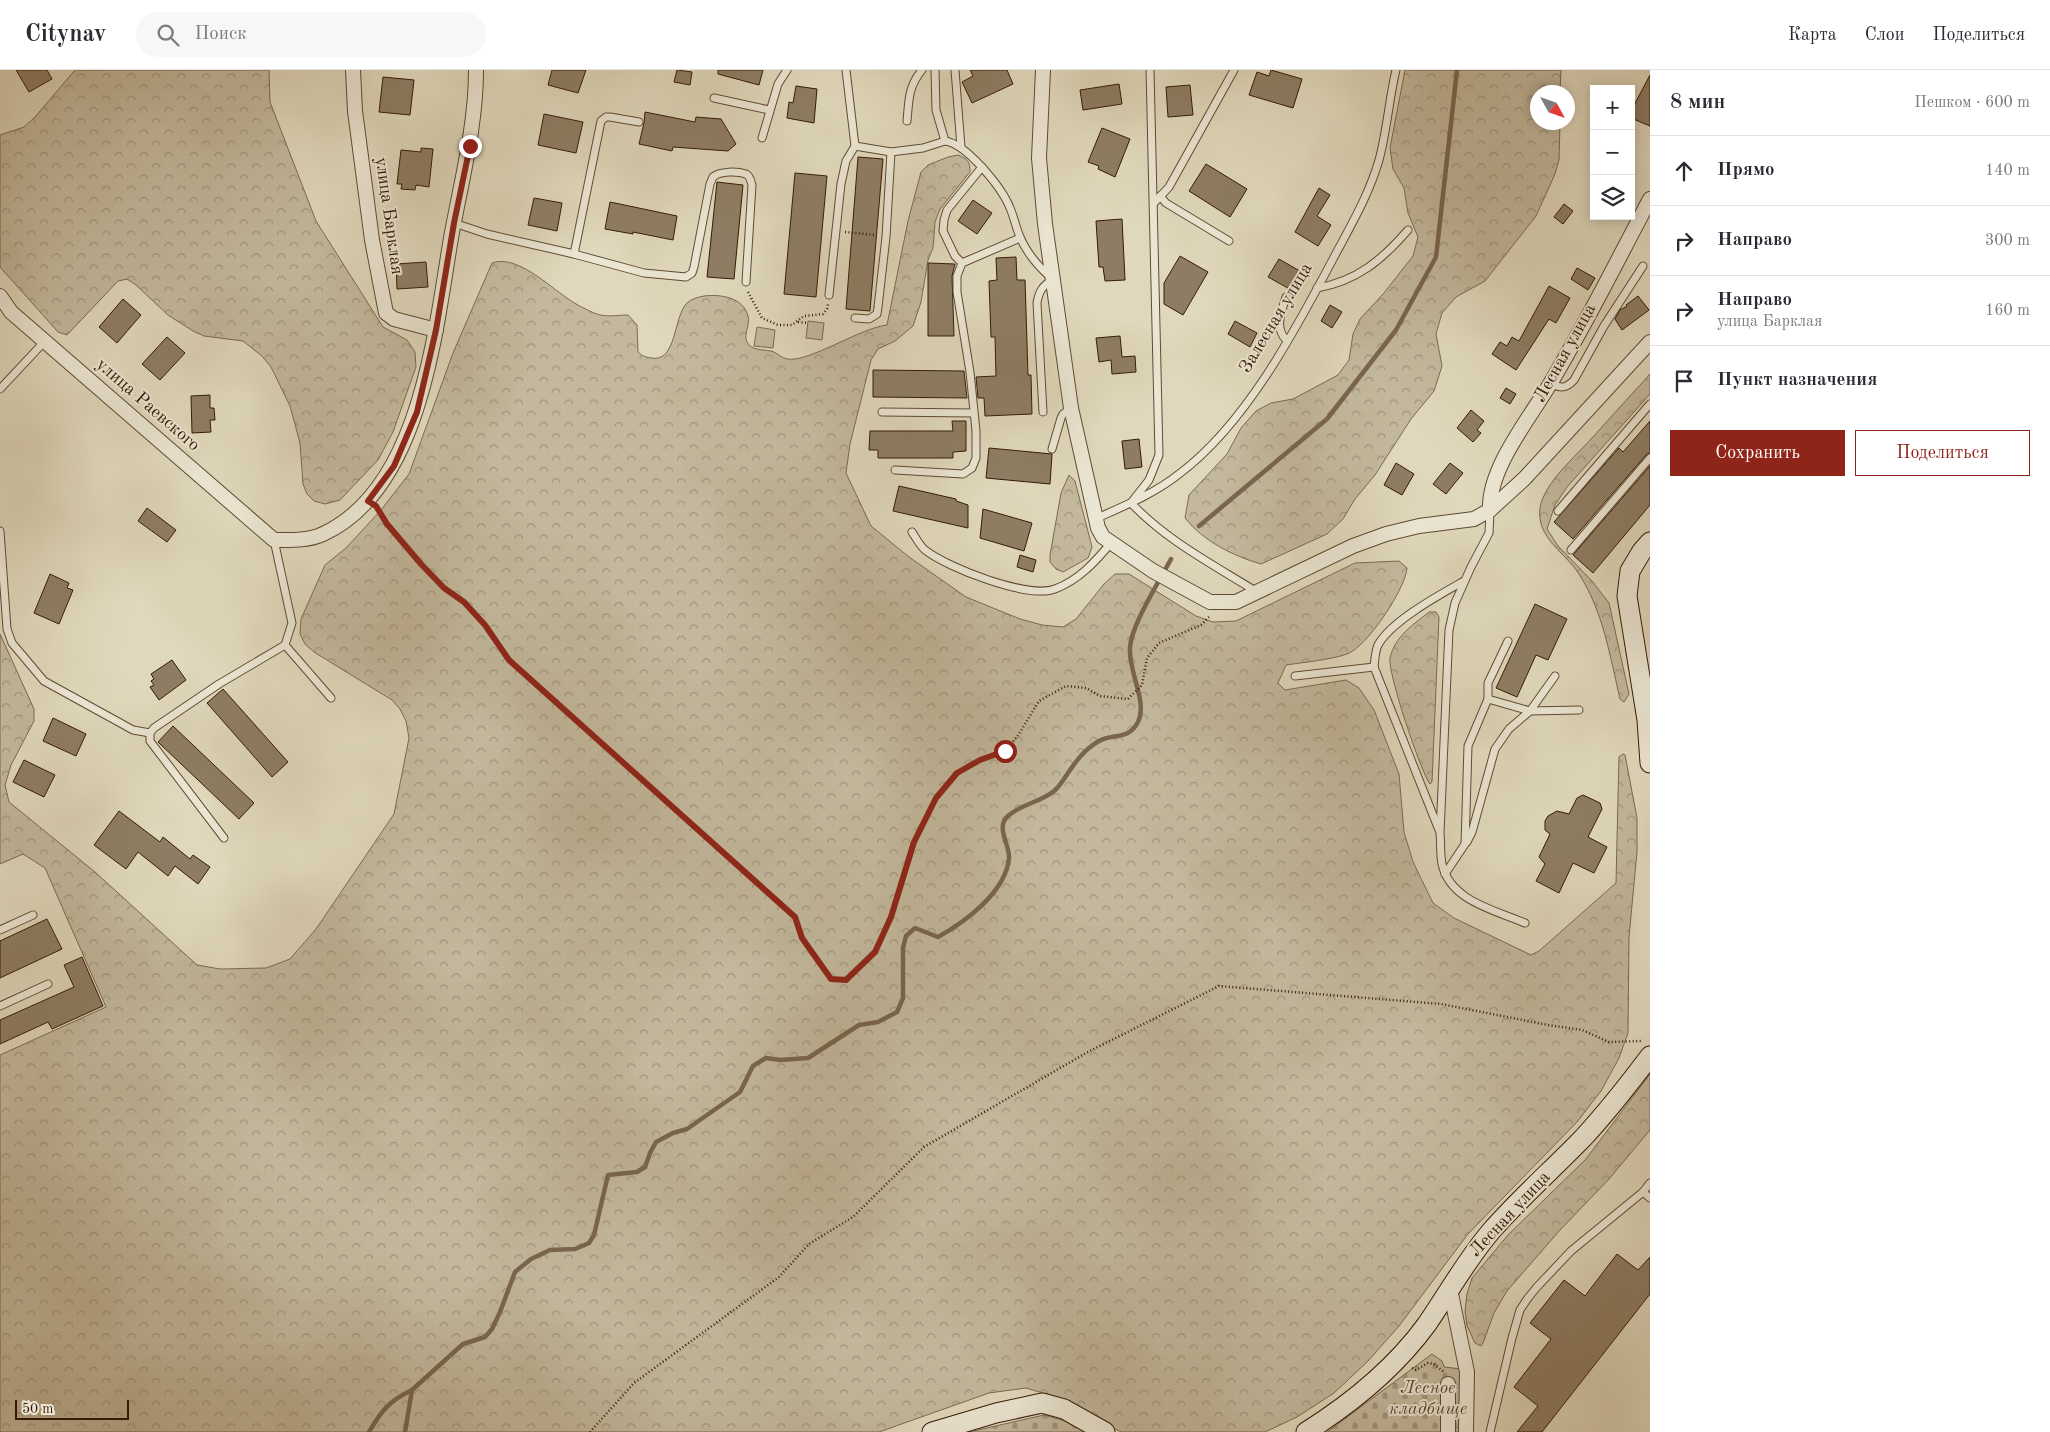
<!DOCTYPE html>
<html lang="ru">
<head>
<meta charset="utf-8">
<style>
  :root { --surface:#fff; --page:#f7f7f7; --text:#2b2b33; --muted:#7c7c81; --line:#e1e1e2; --accent:#8f2418 }
  body { margin:0; font-family:"Old Standard TT",serif; background:var(--page); color:var(--text) }
  .controls { position:absolute; right:15px; top:15px; display:grid; overflow:hidden; border-radius:0px; box-shadow:0 2px 12px #0003 }
  .controls button { width:45px; height:45px; display:grid; place-items:center; padding:0; border:0; border-bottom:1px solid var(--line); background:var(--surface); color:var(--text); font:25px sans-serif }
  .compass { position:absolute; left:1530px; top:15px; width:45px; height:45px; border-radius:50%; background:var(--surface); box-shadow:0 2px 12px #0003; rotate:130deg }
  .scale { position:absolute; left:15px; bottom:12px; width:114px; box-sizing:border-box; padding-left:5px; border:2px solid #361a05; border-top:0; font-size:14px; line-height:18px; white-space:nowrap; color:#361a05; -webkit-text-stroke:4px #ebe6d3; paint-order:stroke }
  .stop { position:absolute; width:15px; height:15px; margin:-11px; border:4px solid #8f2418; border-radius:50%; background:#fff }
  .stop.end { background:#8f2418; border-color:#fff; box-shadow:0 1px 5px #0008 }
  .list { margin:0; padding:0; list-style:none }
  h2 { display:flex; justify-content:space-between; align-items:center; height:65px; margin:0; padding:0 20px; font-size:21px }
  h2 small { font-size:16px; font-weight:400; color:var(--muted) }
  .list li { display:grid; grid-template-columns:32px 1fr auto; gap:15px; align-items:center; box-sizing:border-box; height:70px; padding:0 20px; border-top:1px solid var(--line) }
  .list b { display:block; font-size:19px; white-space:nowrap }
  .list p { margin:0; font-size:16px; white-space:nowrap; color:var(--muted) }
  .list em { font-size:16px; font-style:normal; color:var(--muted) }
  .actions { display:flex; gap:10px; padding:15px 20px }
  .actions a { flex:1; padding:11px 0; border:1px solid var(--accent); border-radius:0px; text-align:center; font-size:18px; color:var(--accent) }
  .actions .main { background:var(--accent); color:#fff }
  .icon { flex:none; width:28px; height:28px; fill:none; stroke:currentColor; stroke-width:2; stroke-linecap:round; stroke-linejoin:round }
  .map { position:relative; flex:none; width:1650px; height:1362px; overflow:hidden }
  header { display:flex; align-items:center; gap:30px; box-sizing:border-box; height:70px; padding:0 25px; background:var(--surface); border-bottom:1px solid var(--line) }
  header strong { font-size:24px }
  nav { display:flex; gap:28px; margin-inline-start:auto; font-size:18px }
  .search { width:350px; height:45px; background:var(--page); display:flex; align-items:center; gap:12px; box-sizing:border-box; padding:0 18px; border-radius:28px; color:var(--muted); font-size:19px }
  main { display:flex }
  aside { flex:1; background:var(--surface) }
  .map>svg:first-child { display:block }
  .forest { fill:url(#forest-crowns); stroke:#7c6951 }
  .cemetery { fill:url(#cemetery-stones); stroke:#7c6951 }
  .green { fill:#c3b89d; stroke:#7c6951 }
  .lines { fill:none; stroke-linecap:round; stroke-linejoin:round }
  .stream { stroke:#79654e; stroke-width:4.5 }
  .building { fill:#8e7d64; stroke:#361a05 }
  .service-casing { stroke:#604a33; stroke-width:9 }
  .minor-casing { stroke:#604a33; stroke-width:16 }
  .secondary-casing { stroke:#361a05; stroke-width:21 }
  .path { stroke:#361a05; stroke-width:2.5; stroke-dasharray:1 2.5; stroke-linecap:butt }
  .service { stroke:#ebe6d3; stroke-width:7 }
  .minor { stroke:#ebe6d3; stroke-width:14 }
  .secondary { stroke:#ebe6d3; stroke-width:19 }
  .route { stroke:#8f2418; stroke-width:6 }
  .labels { text-anchor:middle; dominant-baseline:central; stroke-width:4; stroke-linejoin:round; paint-order:stroke }
  .street-label { font-size:18px; fill:#361a05; stroke:#ebe6d3 }
  .park-label { font-size:18px; font-style:italic; fill:#604933; stroke:#ebe6d3 }
</style>
</head>
<body>
<header>
<strong>Citynav</strong>
<div class="search"><svg class="icon" aria-label="search" viewBox="0 0 24 24"><circle cx="10" cy="10" r="6"/><path d="M15 15l6 6"/></svg>Поиск</div>
<nav><a>Карта</a><a>Слои</a><a>Поделиться</a></nav>
</header>
<main>
<div class="map">
<svg width="1650" height="1362" viewBox="0 0 1650 1362">
  <defs>
    <pattern id="forest-crowns" width="20" height="18" patternUnits="userSpaceOnUse" patternTransform="scale(1.25)"><rect width="20" height="18" fill="#c3b89d"/><path d="M2 6a3 3 0 1 1 6 0M12 15a3 3 0 1 1 6 0" fill="none" stroke="#9f957e"/></pattern>
    <pattern id="cemetery-stones" width="16" height="16" patternUnits="userSpaceOnUse" patternTransform="scale(1.25)"><rect width="16" height="16" fill="#c3b89d"/><path d="M2 7V4a2 2 0 0 1 4 0v3zM10 15v-3a2 2 0 0 1 4 0v3z" fill="#9f957e"/></pattern>
  </defs>
  <rect width="100%" height="100%" fill="#e0d8bc"/>
  <filter id="stains"><feTurbulence type="fractalNoise" baseFrequency=".004" numOctaves="4"/><feColorMatrix values="0 0 0 0 .2 0 0 0 0 .09 0 0 0 0 .02 0 0 0 .5 -.17"/></filter>
  <radialGradient id="worn" r=".72"><stop offset=".6" stop-color="#630" stop-opacity="0"/><stop offset="1" stop-color="#630" stop-opacity=".3"/></radialGradient>
  <!-- forest -->
  <g class="forest">
    <polygon points="75,0 269,0 270,32 316,151 383,257 407,270 415,282 416,297 393,362 378,390 340,430 325,434 314,431 307,424 303,414 300,373 290,336 271,297 262,286 243,271 204,266 193,261 168,245 136,215 127,209 118,211 67,265 58,262 0,197 0,65 24,57 35,47"/>
    <path d="M1405,0H1561L1560,22H1538V52L1560,53L1559,90L1555,104L1536,146L1485,211L1456,227L1442,243L1436,264L1442,296L1434,321L1411,349L1375,405L1355,429L1343,449L1327,464L1261,494C1233,486 1203,471 1185,448L1189,425L1227,384L1241,358L1256,341L1271,333L1293,329L1338,305L1349,290L1353,264L1360,249L1384,223L1413,186L1418,167L1408,143L1404,118L1393,99L1390,78Z"/>
    <path d="M958,85C968,89 970,92 970,102L940,139L935,152L933,178L928,190L921,232L913,256L895,271L878,279L871,290L850,374L846,403L871,456L909,487L966,527L1020,549L1042,555L1063,557L1076,549L1104,514L1115,504H1129L1196,546L1213,552L1236,551L1355,493L1399,491L1407,498C1406,518 1367,577 1347,584C1330,590 1305,592 1286,595L1278,613L1285,620L1346,610L1359,618L1374,640L1399,704L1404,762L1413,792L1433,833L1454,848L1531,885L1539,881L1616,813L1619,687L1623,684L1625,685L1637,748V782L1629,867L1628,963L1619,988L1601,1021L1577,1052L1468,1164L1399,1256L1368,1291L1334,1323L1297,1347L1265,1362H1121L1060,1328L1026,1318L989,1323L879,1362H0V985L106,937L45,798L23,784L0,794V564L34,639V651L11,695L5,715L9,732L95,802L197,895L220,899L266,898L290,889L316,859L394,744L409,668L406,651L400,639L392,630L314,582L305,574L300,564L301,549L325,495L346,478L381,440L409,404L453,283L492,193C516,184 549,216 567,228C575,234 585,239 594,243C606,248 616,245 628,245L637,255L638,282C642,286 645,287 651,288C677,293 673,247 687,233C691,229 698,227 704,226C720,224 743,227 748,246C751,256 741,266 749,275C755,281 766,279 774,282C778,284 782,288 787,289C808,293 860,258 887,255L908,151L921,102L928,95L948,87Z"/>
    <path d="M1650,304V324L1567,417L1555,435L1547,459L1558,476L1592,511L1609,533L1629,624L1624,632L1620,629C1610,586 1603,541 1579,504C1565,482 1536,468 1540,438C1544,413 1575,387 1592,368C1611,347 1631,325 1650,304Z"/>
    <polygon points="1069,405 1075,411 1092,477 1088,488 1063,502 1056,499 1050,492 1050,485 1061,423"/>
    <path d="M1429,542H1436L1439,547L1432,712L1430,714C1421,703 1387,601 1390,588C1395,566 1413,555 1429,542Z"/>
    <polygon points="1650,1004 1650,1060 1609,1109 1560,1160 1507,1221 1494,1243 1483,1273 1481,1276 1475,1273 1467,1256 1465,1241 1467,1224 1472,1208 1508,1165 1586,1089"/>
  </g>
  <!-- cemetery -->
  <g class="cemetery">
    <polygon points="1432,1284 1442,1291 1444,1297 1462,1299 1461,1362 1327,1362"/>
    <polygon points="1044,1345 1076,1354 1088,1362 969,1362"/>
  </g>
  <!-- green -->
  <g class="green">
    <polygon points="808,251 824,253 822,270 806,268"/>
    <polygon points="757,257 775,260 773,278 754,276"/>
  </g>
  <g class="lines">
    <!-- stream -->
    <g class="stream">
      <polyline points="1199,456 1327,349 1396,260 1436,187 1457,0"/>
      <path d="M369,1362C382,1340 389,1331 412,1320"/>
      <path d="M405,1362L412,1320L463,1274L485,1267L492,1259L500,1242L515,1202L531,1189L550,1180L575,1179L589,1173L594,1165L608,1105L637,1102L645,1097L650,1083L656,1072L673,1063L687,1059L740,1022L753,996L766,988L780,990L808,988L859,955L878,952L897,942L903,928V878L906,866L915,858L938,867C965,852 1006,822 1009,788C1010,775 995,757 1008,746C1021,734 1041,732 1054,721C1058,718 1061,713 1064,709C1074,694 1083,680 1099,671C1113,663 1128,671 1138,652C1148,632 1128,601 1130,578C1131,555 1160,510 1171,489"/>
    </g>
  </g>
  <!-- building -->
  <g class="building">
    <polygon points="16,0 47,0 52,9 29,22"/>
    <polygon points="552,0 586,0 578,23 548,15"/>
    <polygon points="677,0 692,2 690,15 674,12"/>
    <polygon points="718,0 763,0 759,15 718,4"/>
    <polygon points="970,0 1007,0 1013,14 972,33 962,12 973,6"/>
    <polygon points="1271,0 1302,9 1293,38 1249,25 1257,2 1269,6"/>
    <polygon points="1650,5 1650,56 1631,48 1631,41"/>
    <polygon points="383,7 414,10 410,45 379,42"/>
    <polygon points="1119,14 1122,34 1083,40 1080,20"/>
    <polygon points="1190,15 1193,45 1168,47 1166,17"/>
    <polygon points="796,16 817,19 814,53 787,48 789,32 793,33"/>
    <polygon points="645,42 695,52 696,47 721,49 736,74 728,81 673,77 672,81 639,74 644,53"/>
    <polygon points="544,44 583,52 576,83 538,75"/>
    <polygon points="1102,58 1130,69 1115,107 1098,99 1099,96 1088,92"/>
    <polygon points="421,78 433,79 429,117 416,115 415,120 401,119 402,114 397,114 401,80 421,82"/>
    <polygon points="858,87 883,89 870,241 846,239"/>
    <polygon points="1206,94 1247,119 1230,147 1189,121"/>
    <polygon points="795,103 827,106 816,227 784,224"/>
    <polygon points="717,112 743,115 734,209 707,207"/>
    <polygon points="1319,118 1330,125 1317,146 1331,155 1318,176 1295,162"/>
    <polygon points="534,128 562,133 557,161 528,155"/>
    <polygon points="973,130 992,143 977,164 958,151"/>
    <polygon points="610,132 677,146 673,170 633,162 633,164 605,159"/>
    <polygon points="1564,134 1573,141 1563,154 1554,147"/>
    <polygon points="1122,149 1125,210 1105,211 1103,197 1099,197 1096,151"/>
    <polygon points="1180,186 1208,202 1183,245 1164,234 1164,213"/>
    <polygon points="1016,187 1017,210 1025,210 1028,305 1031,305 1032,344 985,346 984,328 978,328 976,307 996,306 995,267 991,267 989,211 997,210 996,188"/>
    <polygon points="1279,189 1305,204 1295,222 1268,207"/>
    <polygon points="426,192 428,217 397,219 396,194"/>
    <polygon points="928,193 955,194 952,206 954,266 928,266"/>
    <polygon points="1577,198 1595,208 1588,220 1571,209"/>
    <polygon points="1549,216 1570,228 1556,253 1549,249 1516,300 1492,284 1500,272 1507,276 1512,267 1519,271"/>
    <polygon points="1638,226 1649,240 1622,260 1615,249 1620,240 1627,236 1626,235"/>
    <polygon points="123,229 141,245 117,273 99,257"/>
    <polygon points="1330,235 1342,242 1332,258 1321,251"/>
    <polygon points="1235,251 1257,263 1250,277 1228,264"/>
    <polygon points="1120,266 1122,287 1135,286 1136,302 1112,304 1111,290 1099,292 1096,268"/>
    <polygon points="167,267 185,283 160,310 142,294"/>
    <polygon points="873,300 964,301 967,328 873,327"/>
    <polygon points="1506,318 1516,324 1510,334 1500,328"/>
    <polygon points="210,325 210,338 214,338 215,350 210,350 211,362 192,363 191,326"/>
    <polygon points="1471,340 1484,351 1477,360 1481,363 1473,372 1457,358"/>
    <polygon points="952,351 966,351 966,381 953,382 953,388 878,388 878,380 869,380 870,361 953,361"/>
    <polygon points="1650,351 1650,383 1646,385 1573,469 1554,452 1619,378 1623,382"/>
    <polygon points="1139,369 1142,397 1125,399 1122,371"/>
    <polygon points="989,378 1052,384 1050,414 986,408"/>
    <polygon points="1396,393 1414,404 1402,425 1384,415"/>
    <polygon points="1450,393 1463,403 1446,424 1433,414"/>
    <polygon points="1650,396 1650,435 1593,503 1573,485"/>
    <polygon points="899,416 956,429 956,431 968,435 968,458 893,441"/>
    <polygon points="147,438 176,460 167,472 138,451"/>
    <polygon points="983,439 1032,453 1024,481 980,468"/>
    <polygon points="1020,485 1036,490 1033,502 1017,497"/>
    <polygon points="50,504 69,513 67,518 73,520 59,554 34,543"/>
    <polygon points="1535,534 1567,549 1548,590 1536,585 1517,627 1496,618"/>
    <polygon points="172,590 186,610 159,630 150,617 154,615 151,611 154,609 151,604"/>
    <polygon points="223,619 288,692 272,707 207,633"/>
    <polygon points="53,648 86,664 76,686 43,671"/>
    <polygon points="173,656 254,733 239,749 158,672"/>
    <polygon points="24,690 55,705 44,727 13,712"/>
    <polygon points="1583,725 1600,733 1602,739 1588,767 1607,777 1594,803 1573,793 1559,823 1536,811 1545,794 1539,787 1550,764 1545,760 1545,751 1548,746 1557,741 1569,744 1577,728"/>
    <polygon points="119,741 160,772 163,767 190,789 193,785 210,797 198,814 175,796 168,806 138,782 126,799 94,775"/>
    <polygon points="47,849 62,879 0,908 0,871"/>
    <polygon points="82,887 103,936 52,959 48,952 0,974 0,950 74,917 64,895"/>
    <polygon points="1617,1184 1638,1200 1650,1187 1650,1224 1542,1362 1517,1362 1538,1336 1514,1317 1551,1269 1530,1253 1564,1210 1585,1226"/>
  </g>
  <g class="lines">
    <defs>
      <g id="service">
        <path d="M935,0L936,40L945,71C967,74 1002,118 1010,138C1014,147 1016,158 1020,167C1026,182 1040,199 1053,209C1043,216 1039,220 1037,233L1043,342"/>
        <polyline points="955,0 961,77"/>
        <path d="M1150,0L1159,385L1149,410L1131,433C1167,471 1214,495 1257,522"/>
        <polyline points="714,28 769,40"/>
        <path d="M907,51C909,30 908,17 922,0"/>
        <polyline points="762,68 778,14 787,0"/>
        <polyline points="855,76 891,82 923,78 945,71"/>
        <polyline points="1160,126 1166,133 1229,171"/>
        <polyline points="1154,133 1169,117 1234,0"/>
        <polyline points="454,153 487,164 574,184 601,51 606,47 610,47 639,52"/>
        <path d="M574,184L644,203L686,207L692,203L694,197L710,114L713,107C720,101 737,101 746,104C750,106 751,111 752,115L746,212"/>
        <polyline points="962,193 955,186 943,161 944,150 947,140 982,97"/>
        <path d="M1317,218C1357,211 1382,190 1408,160"/>
        <polyline points="829,225 841,114 846,91 855,76 846,0"/>
        <path d="M1286,227C1281,243 1274,258 1287,271"/>
        <polyline points="855,248 869,249 877,244 878,237 886,167 891,82"/>
        <path d="M1550,314C1561,318 1566,319 1574,310L1604,256L1643,196"/>
        <polyline points="0,319 45,271"/>
        <polyline points="882,342 973,343"/>
        <polyline points="1052,379 1061,348 1063,344 1071,338"/>
        <polyline points="895,400 963,404 972,398 976,388 976,361 970,302 957,222 957,206 962,193 1020,168"/>
        <path d="M1490,441L1489,463L1471,497L1455,533L1449,560L1440,763C1441,773 1440,784 1442,794C1450,831 1495,840 1525,853"/>
        <polyline points="1558,441 1650,334"/>
        <path d="M1095,449C1124,436 1154,424 1179,404C1245,355 1295,261 1333,189C1350,157 1369,125 1379,90C1387,61 1389,29 1396,0"/>
        <polyline points="0,461 7,559 12,573 44,611 133,660 150,663"/>
        <path d="M912,462C916,468 920,476 925,480C948,498 1028,529 1055,519C1079,510 1095,492 1111,473"/>
        <polyline points="1571,480 1650,388"/>
        <polyline points="285,575 331,628"/>
        <polyline points="1295,606 1374,597"/>
        <polyline points="1488,629 1530,641 1579,640"/>
        <path d="M1439,760L1374,597C1375,590 1375,581 1378,575C1391,551 1441,524 1464,511"/>
        <polyline points="224,768 150,671 150,663 154,658 219,614 285,575 292,553 274,470"/>
        <polyline points="1467,772 1472,762 1495,679 1509,659 1530,641 1555,606"/>
        <polyline points="1445,804 1465,774 1468,676 1488,629 1488,613 1508,571"/>
        <polyline points="0,860 33,845"/>
        <polyline points="0,936 48,914"/>
        <polyline points="1643,1122 1650,1128"/>
        <polyline points="1490,1362 1512,1268 1520,1240 1528,1228 1537,1217 1571,1181 1643,1122 1650,1113"/>
      </g>
      <g id="minor">
        <polyline points="353,0 355,41 372,170 386,243 394,249 436,260"/>
        <polyline points="1043,0 1039,88 1045,154 1071,338 1098,458 1103,467 1153,501 1210,532 1236,532 1353,476 1386,464 1419,456 1474,449 1490,440 1524,409 1650,272"/>
        <path d="M0,226L11,242L274,470C290,470 308,471 323,464C421,419 435,262 451,168C461,112 476,57 476,0"/>
        <path d="M1490,440C1488,399 1529,349 1550,314C1586,254 1617,191 1650,129"/>
        <polyline points="1450,1219 1467,1302 1466,1362"/>
        <polyline points="1448,1314 1448,1362"/>
      </g>
      <g id="secondary">
        <polyline points="1650,472 1642,481 1630,501 1627,526 1647,650 1650,693"/>
        <polyline points="932,1362 996,1343 1042,1333 1064,1339 1105,1362"/>
        <path d="M1306,1362C1352,1333 1395,1298 1427,1254C1449,1222 1467,1189 1492,1160C1520,1128 1553,1099 1583,1068C1607,1042 1629,1014 1650,986"/>
      </g>
    </defs>
    <!-- service casing -->
    <use href="#service" class="service-casing"/>
    <!-- minor casing -->
    <use href="#minor" class="minor-casing"/>
    <!-- secondary casing -->
    <use href="#secondary" class="secondary-casing"/>
    <!-- path -->
    <g class="path">
      <polyline points="845,162 875,165"/>
      <polyline points="748,222 762,248 778,255 792,255 804,246 823,244 827,239 828,234"/>
      <polyline points="798,252 808,253"/>
      <path d="M377,437C393,463 421,496 443,517C449,523 458,526 465,532C483,549 495,570 509,590L795,847L802,868L831,909L846,910L875,882L891,847L914,772L936,728L957,703L980,690L1005,681L1019,664L1039,631L1066,616L1086,618L1100,626L1128,629L1142,615L1147,588L1159,573L1201,555L1209,547"/>
      <polyline points="1412,1298 1416,1300 1428,1293 1434,1294 1444,1302"/>
      <polyline points="590,1362 634,1313 779,1207 809,1174 853,1147 924,1077 1086,983 1219,916 1441,934 1548,955 1582,960 1609,972 1642,971"/>
    </g>
    <!-- service -->
    <use href="#service" class="service"/>
    <!-- minor -->
    <use href="#minor" class="minor"/>
    <!-- secondary -->
    <use href="#secondary" class="secondary"/>
  </g>
  <g class="lines">
    <!-- route -->
    <polyline class="route" points="470,76 454,153 436,260 417,342 394,396 368,431 376,436 387,454 421,494 444,518 464,532 485,555 509,590 795,847 802,868 831,909 846,910 875,882 891,847 914,772 936,728 957,703 980,690 1005,681"/>
  </g>
  <g class="labels">
    <!-- street labels -->
    <g class="street-label">
      <text transform="translate(389 146) rotate(82)">улица Барклая</text>
      <text transform="translate(1276 248) rotate(-59)">Залесная улица</text>
      <text transform="translate(1565 283) rotate(-61)">Лесная улица</text>
      <text transform="translate(148 335) rotate(41)">улица Раевского</text>
      <text transform="translate(1510 1144) rotate(-47)">Лесная улица</text>
    </g>
    <!-- park labels -->
    <g class="park-label">
      <text x="1428" y="1318">Лесное<tspan x="1428" dy="21">кладбище</tspan></text>
    </g>
  </g>
  <rect width="100%" height="100%" filter="url(#stains)"/>
  <rect width="100%" height="100%" fill="url(#worn)"/>
</svg>
<div class="controls">
<button>+</button>
<button>−</button>
<button><svg class="icon" aria-label="layers" viewBox="0 0 24 24"><path d="M12 4l9 5-9 5-9-5zM3 14l9 5 9-5"/></svg></button>
</div>
<svg class="compass" viewBox="-18 -18 36 36"><path d="M0-13l5 13h-10z" fill="#e53935"/><path d="M0 13l5-13h-10z" fill="#7c7c81"/></svg>
<div class="scale">50 m</div>
<div class="stop" style="left:1005px;top:681px"></div>
<div class="stop end" style="left:470px;top:76px"></div>
</div>
<aside>
<h2>8 мин<small>Пешком · 600 m</small></h2>
<ul class="list">
<li><svg class="icon" aria-label="ahead" viewBox="0 0 24 24"><path d="M12 20V5M6 11l6-6 6 6"/></svg><div><b>Прямо</b></div><em>140 m</em></li>
<li><svg class="icon" aria-label="right" viewBox="0 0 24 24"><path d="M7 20v-9h11M14 6l5 5-5 5"/></svg><div><b>Направо</b></div><em>300 m</em></li>
<li><svg class="icon" aria-label="right" viewBox="0 0 24 24"><path d="M7 20v-9h11M14 6l5 5-5 5"/></svg><div><b>Направо</b><p>улица Барклая</p></div><em>160 m</em></li>
<li><svg class="icon" aria-label="arrive" viewBox="0 0 24 24"><path d="M6 21V4h12l-3 4 3 4H6"/></svg><div><b>Пункт назначения</b></div></li>
</ul>
<div class="actions"><a class="main">Сохранить</a><a>Поделиться</a></div>
</aside>
</main>
</body>
</html>
